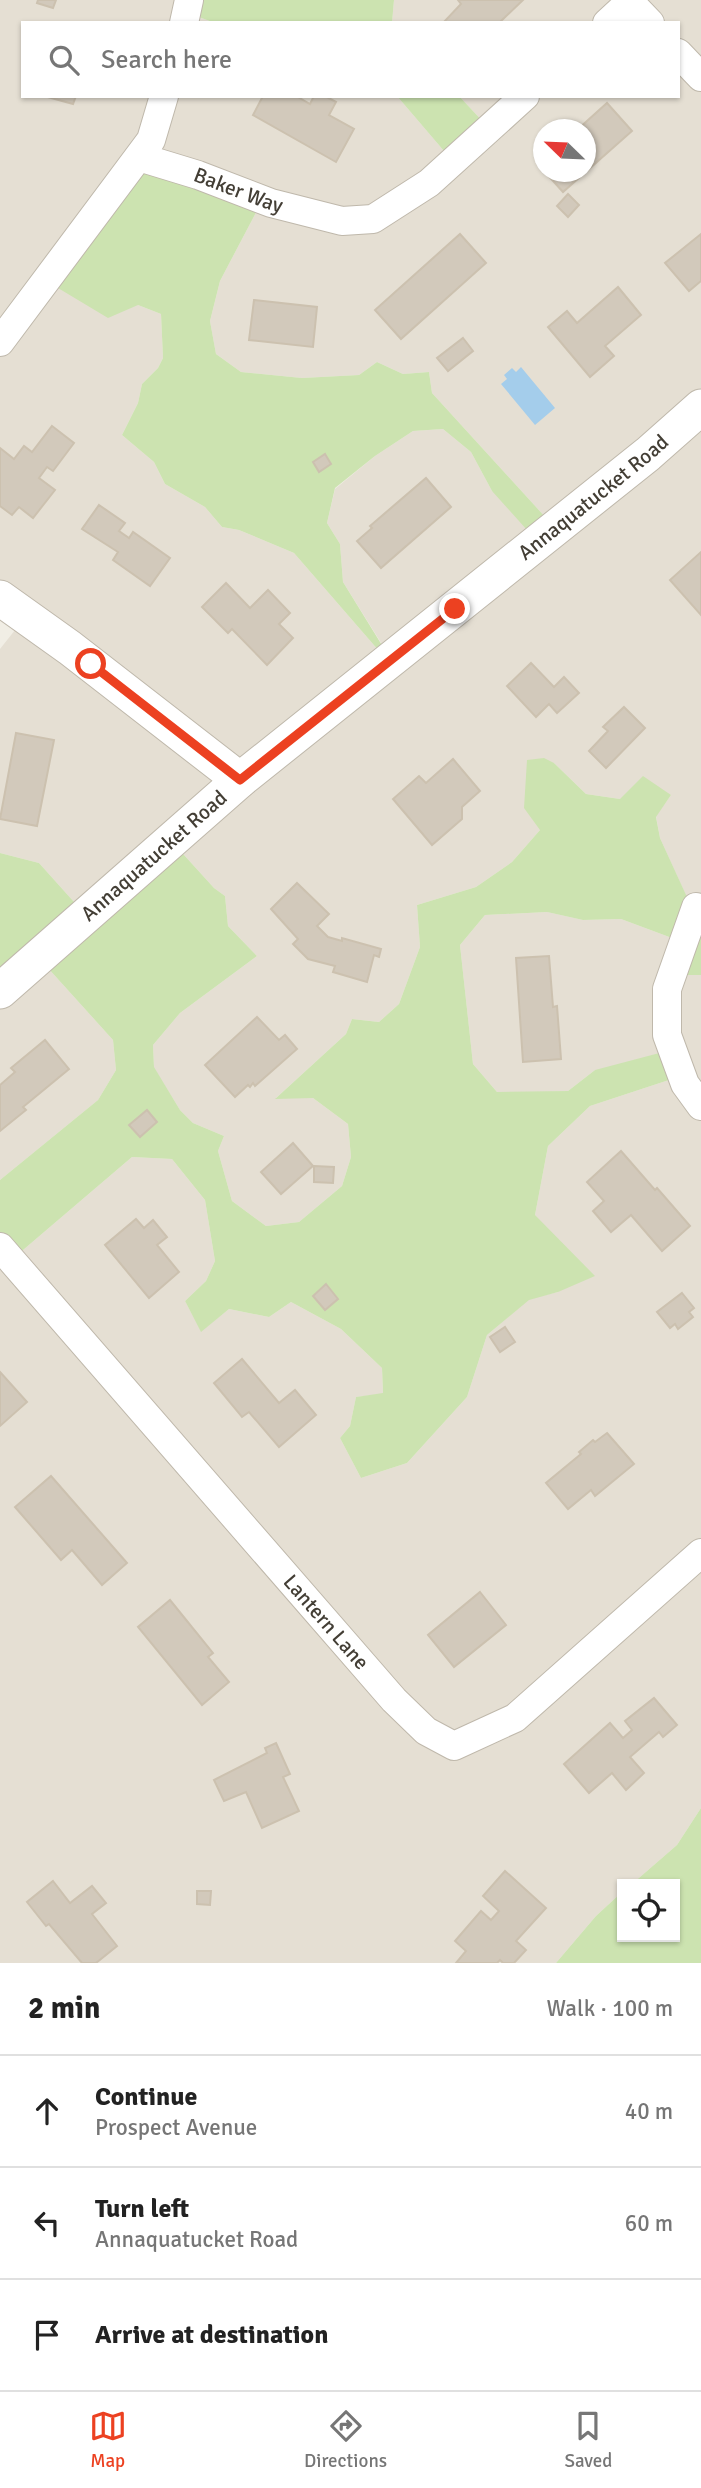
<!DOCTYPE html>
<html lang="en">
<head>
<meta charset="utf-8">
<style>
  :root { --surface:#fff; --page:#f6f6f6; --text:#222; --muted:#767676; --line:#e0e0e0; --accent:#ec4121 }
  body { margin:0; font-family:Signika,sans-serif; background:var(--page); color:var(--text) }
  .controls { position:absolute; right:21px; bottom:21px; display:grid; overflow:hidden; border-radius:0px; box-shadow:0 2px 5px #0004 }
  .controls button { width:63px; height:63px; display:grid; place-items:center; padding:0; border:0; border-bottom:2px solid var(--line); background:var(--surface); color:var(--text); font:35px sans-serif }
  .compass { position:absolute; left:533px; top:119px; width:63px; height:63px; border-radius:50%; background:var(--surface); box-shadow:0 2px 5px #0004; rotate:293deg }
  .stop { position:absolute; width:21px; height:21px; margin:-16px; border:5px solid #ec4121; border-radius:50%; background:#fff }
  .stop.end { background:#ec4121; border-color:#fff; box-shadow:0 2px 7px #0008 }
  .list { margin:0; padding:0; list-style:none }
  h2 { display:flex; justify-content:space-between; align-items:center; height:91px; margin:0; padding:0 28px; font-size:30px }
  h2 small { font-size:23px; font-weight:400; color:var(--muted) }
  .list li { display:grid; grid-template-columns:46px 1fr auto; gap:21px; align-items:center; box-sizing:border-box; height:112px; padding:0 28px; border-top:2px solid var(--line) }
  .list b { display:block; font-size:26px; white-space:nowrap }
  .list p { margin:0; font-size:23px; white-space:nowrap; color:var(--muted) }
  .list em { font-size:23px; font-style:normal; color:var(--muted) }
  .icon { flex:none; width:38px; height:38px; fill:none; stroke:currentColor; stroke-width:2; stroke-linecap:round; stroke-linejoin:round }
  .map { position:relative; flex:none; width:701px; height:1963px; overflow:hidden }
  .search { position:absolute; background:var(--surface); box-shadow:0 2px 5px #0004; left:21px; right:21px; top:21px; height:77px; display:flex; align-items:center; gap:18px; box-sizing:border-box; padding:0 24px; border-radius:0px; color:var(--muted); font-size:26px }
  .sheet { height:427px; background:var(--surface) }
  nav { display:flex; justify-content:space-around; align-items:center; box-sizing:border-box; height:98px; border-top:2px solid var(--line); background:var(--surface); font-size:19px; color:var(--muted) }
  nav a { display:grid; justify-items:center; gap:4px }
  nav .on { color:var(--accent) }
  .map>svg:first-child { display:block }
  .residential { fill:#e5dfd3; fill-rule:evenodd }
  .green { fill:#cce3b0 }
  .water { fill:#a4cdeb }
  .building { fill:#d2c9bb; stroke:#ccc1af; stroke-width:2 }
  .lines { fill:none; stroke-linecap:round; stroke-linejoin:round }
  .minor-casing { stroke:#bfb8ab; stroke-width:30 }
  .tertiary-casing { stroke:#bfb8ab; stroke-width:37 }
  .minor { stroke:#fff; stroke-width:28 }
  .tertiary { stroke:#fff; stroke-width:35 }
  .route { stroke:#ec4121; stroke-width:9 }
  .labels { text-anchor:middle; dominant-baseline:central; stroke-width:6; stroke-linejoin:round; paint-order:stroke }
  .street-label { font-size:21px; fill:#433e35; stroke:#fff }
</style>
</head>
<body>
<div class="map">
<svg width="701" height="1963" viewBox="0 0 701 1963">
  <rect width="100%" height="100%" fill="#f1eee5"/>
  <!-- residential -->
  <g class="residential">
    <path d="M0,0H187L188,13L215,23H23V96H397L450,158L486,125L459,96H678V23H392L394,0H701V908L692,909L660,838L656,816L671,795L620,799L586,794L554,763L540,830L512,862L476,887L417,905L420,947L399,1004L379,1022L352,1019L346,1034L276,1098H313L348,1124L351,1157L342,1186L299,1222L266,1226L232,1201L218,1151L224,1136L193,1123L180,1110L154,1068L153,1045L180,1013L257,956L228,926L225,896L214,888L174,844L83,912L39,863L0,853V649L23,620L0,610ZM544,130H586V172H544ZM262,201L220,281L210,321L216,354L241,372L302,378L359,375L377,362L403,374L429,372L432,393L547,519L492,491L471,452L443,429L413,431L375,456L335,489L327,523L340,544L343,582L388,654L386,659L294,553L239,530L222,527L205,507L165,484L154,462L122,435L138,403L142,384L158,368L163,358L161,314L138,305Z"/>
    <polygon points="547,912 583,920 621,919 680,941 672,975 701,975 701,1808 677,1845 632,1884 622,1884 622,1892 596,1916 556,1963 0,1963 0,1252 16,1256 132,1157 172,1159 205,1200 215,1261 206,1281 185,1301 201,1331 229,1309 269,1317 291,1302 341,1329 382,1368 383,1394 356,1397 350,1426 340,1438 361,1478 407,1463 467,1397 487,1335 529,1299 558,1292 535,1215 548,1146 590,1106 675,1078 595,1070 568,1091 509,1094 497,1092 473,1064 460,945 485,915"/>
    <polygon points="38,957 113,1040 116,1070 98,1100 0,1180 0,989"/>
  </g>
  <!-- green -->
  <g class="green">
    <polygon points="187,0 394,0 392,23 215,23 188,13"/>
    <polygon points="397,96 459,96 486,125 450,158"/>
    <polygon points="138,157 262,201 220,281 210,321 216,354 241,372 302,378 359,375 377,362 403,374 429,372 432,393 547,519 536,540 492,491 471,452 443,429 413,431 375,456 335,488 327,523 340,544 343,582 388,655 386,659 294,553 239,530 222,527 205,507 165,484 154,462 122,435 138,403 142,384 158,368 163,358 161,314 138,305 108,318 48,282"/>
    <polygon points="544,758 554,763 586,794 620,799 643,776 671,795 656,817 660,838 692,908 701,908 701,975 672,975 680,941 621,919 583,920 547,912 485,915 460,945 473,1064 497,1092 568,1091 595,1070 667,1051 675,1078 590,1106 548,1146 535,1215 595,1276 558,1292 529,1300 487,1335 467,1397 407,1463 361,1478 340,1438 350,1426 356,1397 383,1393 382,1368 341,1329 291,1302 269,1317 229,1309 201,1332 185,1301 206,1281 215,1261 205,1200 172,1159 132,1157 16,1256 0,1252 0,1180 98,1100 116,1070 113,1040 38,957 0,989 0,853 39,863 83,912 174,844 214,888 225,896 228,926 257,956 180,1013 153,1045 154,1067 180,1110 193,1123 224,1136 218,1151 232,1201 266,1226 299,1222 342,1186 351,1157 348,1124 313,1098 275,1099 346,1034 352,1019 379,1022 399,1004 420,947 417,905 476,887 512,862 540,830 524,808 527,760"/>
    <polygon points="701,1808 701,1963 556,1963 596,1916 622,1892 622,1937 675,1937 675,1884 632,1884 677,1845"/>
  </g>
  <!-- water -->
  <polygon class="water" points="521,367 555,408 535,425 501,384 507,379 504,375 512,368 516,372"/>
  <!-- building -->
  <g class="building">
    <polygon points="38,0 56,0 53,8 37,3"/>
    <polygon points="458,0 523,0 499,23 443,23 461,4"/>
    <polygon points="44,96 76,96 73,104"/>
    <polygon points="263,96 296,96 310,104 314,96 325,96 336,102 329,115 354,129 336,162 253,115"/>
    <polygon points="607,103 632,131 563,192 545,172 586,172 586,130 577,130"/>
    <polygon points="568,194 579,205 568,217 557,206"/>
    <polygon points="460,234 486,263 401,339 375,310"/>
    <polygon points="701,234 701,281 689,291 665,263"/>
    <polygon points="618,287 641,315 605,346 614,356 590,377 548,327 567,311 577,323"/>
    <polygon points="254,300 317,307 313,347 249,340"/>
    <polygon points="463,338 473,351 448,371 437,358"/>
    <polygon points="52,426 74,443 53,471 47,467 39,478 55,490 33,518 19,507 12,515 0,506 0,448 14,459 24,446 32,452"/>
    <polygon points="325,454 331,464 319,472 313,462"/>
    <polygon points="426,478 451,507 381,568 357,541 372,528 370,526"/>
    <polygon points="99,505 125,523 119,531 129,538 133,532 170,558 150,586 113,560 118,552 82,529"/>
    <polygon points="701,552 701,615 670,580"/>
    <polygon points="226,583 250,608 268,590 290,613 279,624 293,638 267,665 232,629 228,633 202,607"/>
    <polygon points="531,663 554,687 564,677 579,693 557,713 549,704 536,717 507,686"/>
    <polygon points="624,707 645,728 606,768 589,751 608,731 603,727"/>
    <polygon points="16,733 54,740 37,826 0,819"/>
    <polygon points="453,759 480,791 462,807 462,819 432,845 393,799 419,776 426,783"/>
    <polygon points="297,883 329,914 317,926 328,937 342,941 342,938 381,949 379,957 374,955 367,982 333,972 335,966 308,959 293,944 298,939 271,909"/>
    <polygon points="549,956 553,1007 557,1006 561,1059 523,1062 516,958"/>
    <polygon points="257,1017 279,1040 285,1035 297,1049 255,1086 253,1083 250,1087 248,1085 235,1097 205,1065"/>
    <polygon points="45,1040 69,1069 23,1107 26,1110 0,1131 0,1085 15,1072 11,1068"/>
    <polygon points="147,1110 157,1122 140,1137 129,1125"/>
    <polygon points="293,1143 313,1166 281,1194 261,1172"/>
    <polygon points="621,1151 655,1190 657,1188 690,1226 662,1251 631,1215 611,1232 593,1211 604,1201 587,1182"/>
    <polygon points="314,1166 334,1167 333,1183 314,1182"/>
    <polygon points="136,1219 144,1228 153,1220 167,1237 157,1245 179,1272 149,1298 105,1245"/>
    <polygon points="326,1284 338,1299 325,1310 313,1296"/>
    <polygon points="682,1293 694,1308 689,1312 693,1317 678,1329 675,1324 670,1328 657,1312"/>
    <polygon points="505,1327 515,1342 500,1352 490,1337"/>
    <polygon points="242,1359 279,1403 295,1390 316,1415 279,1447 249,1412 242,1417 214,1383"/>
    <polygon points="0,1372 27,1402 0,1426"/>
    <polygon points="607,1433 634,1464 595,1496 591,1490 568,1509 546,1483 581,1454 579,1452 593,1440 595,1442"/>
    <polygon points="51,1476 127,1563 102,1585 72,1550 61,1560 15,1507"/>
    <polygon points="480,1592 506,1625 454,1667 428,1635"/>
    <polygon points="170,1600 213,1653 208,1657 229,1682 202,1705 138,1627"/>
    <polygon points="654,1698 677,1725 663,1737 659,1732 630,1757 644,1773 626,1790 612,1773 589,1793 564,1764 610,1723 623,1738 632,1730 625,1721"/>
    <polygon points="276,1743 290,1774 283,1777 299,1811 262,1828 246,1792 224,1801 214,1780 267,1753 265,1748"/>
    <polygon points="505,1871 546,1908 516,1941 526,1950 514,1963 503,1963 500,1960 497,1963 456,1963 466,1951 455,1941 481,1911 491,1920 499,1911 483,1896"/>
    <polygon points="53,1881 70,1903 92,1886 106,1903 92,1914 117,1946 96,1963 82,1963 49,1924 46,1926 27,1902"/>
    <polygon points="197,1891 211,1891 210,1905 197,1904"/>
  </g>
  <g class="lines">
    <defs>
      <g id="minor">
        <polyline points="630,2 650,23"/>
        <polyline points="184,23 189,0"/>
        <polyline points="607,23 632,0"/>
        <polyline points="678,53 701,77"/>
        <path id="s1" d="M139,157L198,175L271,203L342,221L373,219L429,183L525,96"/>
        <polyline points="0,342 151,140 164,96"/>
        <polyline points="696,907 667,989 667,1035 685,1084 701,1106"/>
        <path id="s2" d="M0,1247L394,1700L426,1731L454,1746L515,1718L701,1553"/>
      </g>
      <g id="tertiary">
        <polyline points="0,598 70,648 240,780"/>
        <path id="s3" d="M0,991L240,780L648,454L701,407"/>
      </g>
    </defs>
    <!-- minor casing -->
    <use href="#minor" class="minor-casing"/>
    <!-- tertiary casing -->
    <use href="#tertiary" class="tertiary-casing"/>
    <!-- minor -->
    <use href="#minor" class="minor"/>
    <!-- tertiary -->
    <use href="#tertiary" class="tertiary"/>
  </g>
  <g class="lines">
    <!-- route -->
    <polyline class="route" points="91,664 240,780 455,609"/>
  </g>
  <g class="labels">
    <!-- street labels -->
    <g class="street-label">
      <text stroke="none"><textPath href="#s1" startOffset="105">Baker Way</textPath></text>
      <text stroke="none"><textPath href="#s3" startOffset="772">Annaquatucket Road</textPath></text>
      <text stroke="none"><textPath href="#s3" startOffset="205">Annaquatucket Road</textPath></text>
      <text stroke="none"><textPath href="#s2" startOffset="497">Lantern Lane</textPath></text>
    </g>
  </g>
</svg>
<div class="controls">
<button><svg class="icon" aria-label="locate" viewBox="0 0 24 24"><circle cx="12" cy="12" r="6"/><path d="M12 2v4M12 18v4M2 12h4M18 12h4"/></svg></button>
</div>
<svg class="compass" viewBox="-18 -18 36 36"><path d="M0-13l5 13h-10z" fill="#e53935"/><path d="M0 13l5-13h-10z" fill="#767676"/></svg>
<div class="stop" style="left:91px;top:664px"></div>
<div class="stop end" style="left:455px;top:609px"></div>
<div class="search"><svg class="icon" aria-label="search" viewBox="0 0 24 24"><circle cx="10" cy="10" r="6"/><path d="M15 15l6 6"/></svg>Search here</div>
</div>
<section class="sheet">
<h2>2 min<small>Walk · 100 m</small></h2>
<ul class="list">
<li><svg class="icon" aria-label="ahead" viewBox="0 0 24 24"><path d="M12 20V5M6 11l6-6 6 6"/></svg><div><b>Continue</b><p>Prospect Avenue</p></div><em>40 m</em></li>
<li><svg class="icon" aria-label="left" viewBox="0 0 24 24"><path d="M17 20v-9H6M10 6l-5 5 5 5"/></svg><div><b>Turn left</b><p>Annaquatucket Road</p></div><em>60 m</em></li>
<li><svg class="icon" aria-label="arrive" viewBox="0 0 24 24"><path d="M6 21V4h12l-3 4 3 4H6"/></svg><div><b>Arrive at destination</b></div></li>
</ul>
</section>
<nav>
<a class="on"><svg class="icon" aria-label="map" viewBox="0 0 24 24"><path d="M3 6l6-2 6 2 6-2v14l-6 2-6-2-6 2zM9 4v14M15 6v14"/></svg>Map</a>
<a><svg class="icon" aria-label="directions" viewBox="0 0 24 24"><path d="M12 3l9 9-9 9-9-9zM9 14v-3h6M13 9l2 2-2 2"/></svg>Directions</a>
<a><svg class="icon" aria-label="saved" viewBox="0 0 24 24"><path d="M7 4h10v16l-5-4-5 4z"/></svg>Saved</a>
</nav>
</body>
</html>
